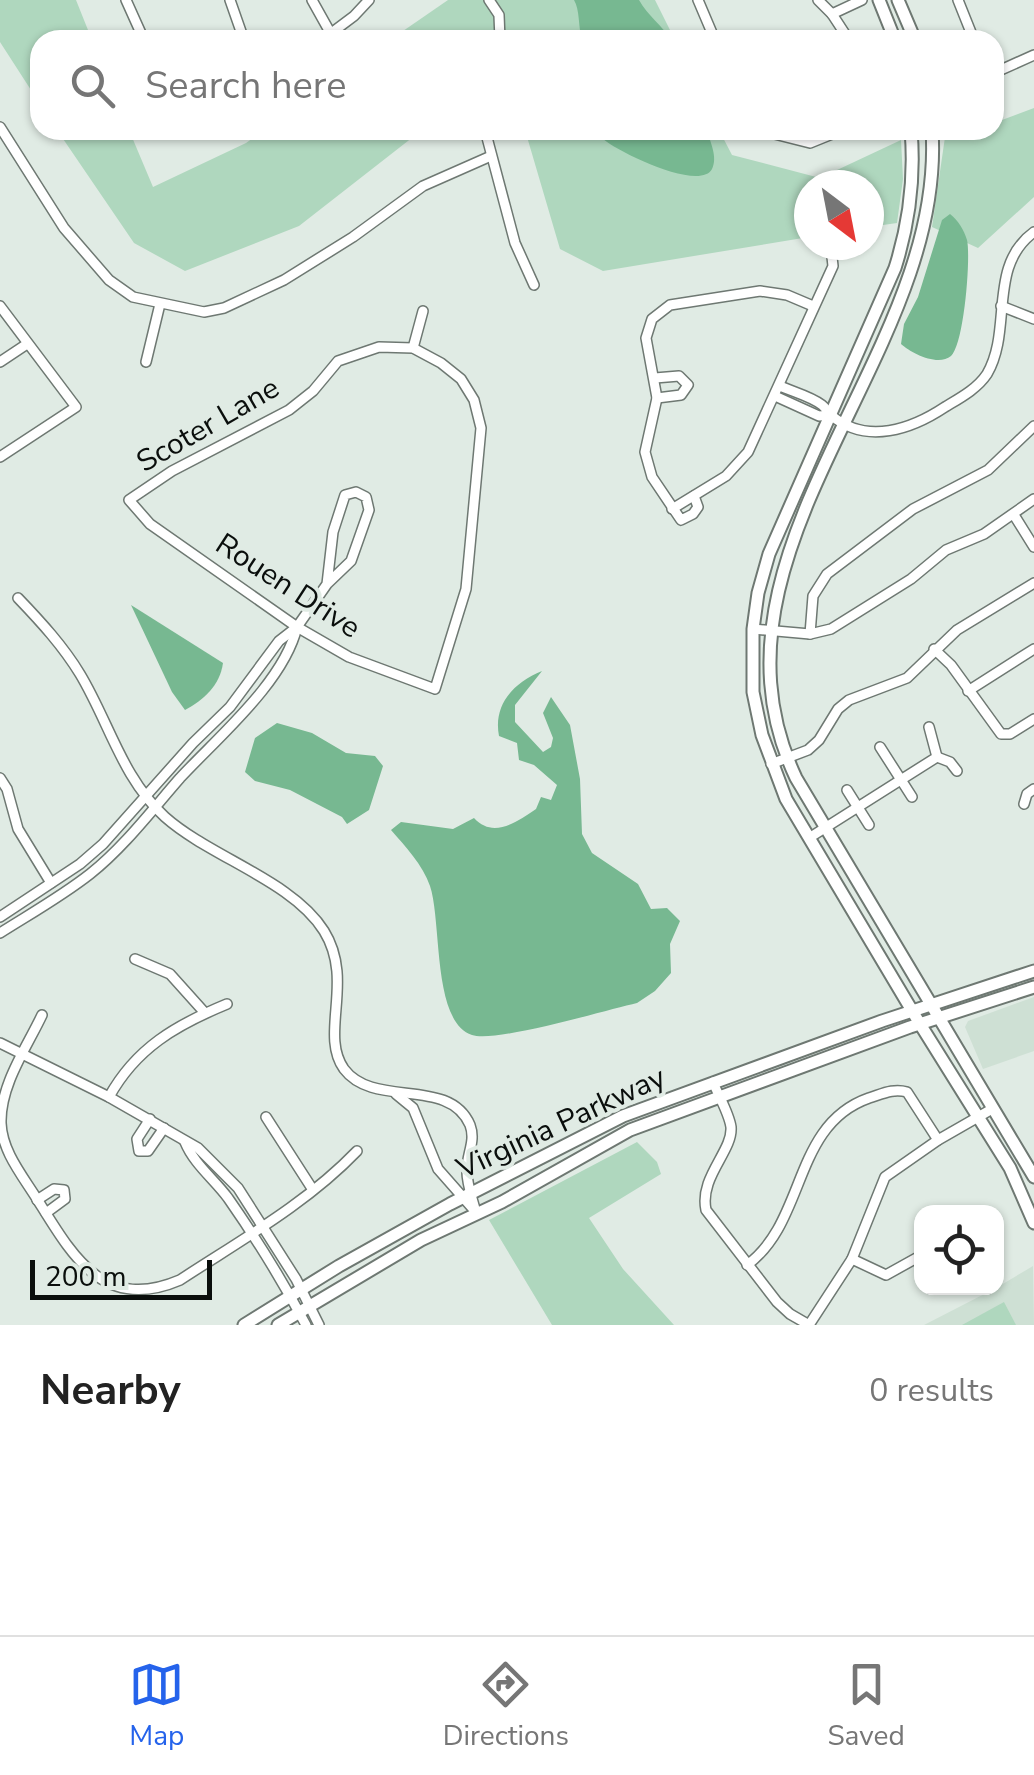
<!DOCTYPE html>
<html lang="en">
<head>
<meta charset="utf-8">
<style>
  :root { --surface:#fff; --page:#f2f2f2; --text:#222; --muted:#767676; --line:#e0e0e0; --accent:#2563eb }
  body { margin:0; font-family:"Nunito Sans",sans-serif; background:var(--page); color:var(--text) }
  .controls { position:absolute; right:30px; bottom:30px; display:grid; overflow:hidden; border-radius:20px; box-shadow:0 2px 8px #0004 }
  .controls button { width:90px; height:90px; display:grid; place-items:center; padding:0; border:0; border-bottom:2px solid var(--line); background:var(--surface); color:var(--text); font:50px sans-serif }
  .compass { position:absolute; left:794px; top:170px; width:90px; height:90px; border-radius:50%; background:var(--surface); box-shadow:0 2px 8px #0004; rotate:148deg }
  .scale { position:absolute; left:30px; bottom:25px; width:182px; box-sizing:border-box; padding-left:10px; border:5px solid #0a0e0c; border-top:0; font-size:28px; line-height:35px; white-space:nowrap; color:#0a0e0c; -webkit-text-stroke:8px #e0ebe4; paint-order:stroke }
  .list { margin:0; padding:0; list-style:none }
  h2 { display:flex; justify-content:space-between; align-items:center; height:130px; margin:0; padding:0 40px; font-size:42px }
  h2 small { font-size:32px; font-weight:400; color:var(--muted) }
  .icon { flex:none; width:55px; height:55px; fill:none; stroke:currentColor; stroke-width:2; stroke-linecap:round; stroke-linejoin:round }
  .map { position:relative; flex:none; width:1034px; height:1325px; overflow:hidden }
  .search { position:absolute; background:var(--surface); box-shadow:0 2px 8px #0004; left:30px; right:30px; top:30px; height:110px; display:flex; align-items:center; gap:25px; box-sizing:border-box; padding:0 35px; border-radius:30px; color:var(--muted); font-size:38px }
  .sheet { height:310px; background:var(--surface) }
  nav { display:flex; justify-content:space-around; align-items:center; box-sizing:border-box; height:140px; border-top:2px solid var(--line); background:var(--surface); font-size:28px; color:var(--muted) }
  nav a { display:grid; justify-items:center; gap:5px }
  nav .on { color:var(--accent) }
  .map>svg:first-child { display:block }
  .built { fill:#cee0d4 }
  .green { fill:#afd7be }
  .water { fill:#77b891 }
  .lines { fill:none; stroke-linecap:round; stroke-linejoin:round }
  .minor-casing { stroke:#6e7872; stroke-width:12 }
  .major-casing { stroke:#6e7872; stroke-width:15 }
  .minor { stroke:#fff; stroke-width:9 }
  .major { stroke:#fff; stroke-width:11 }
  .labels { text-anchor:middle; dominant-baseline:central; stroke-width:8; stroke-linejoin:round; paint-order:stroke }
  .street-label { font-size:30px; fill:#0a0e0c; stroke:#e0ebe4 }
</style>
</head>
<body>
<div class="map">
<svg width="1034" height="1325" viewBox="0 0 1034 1325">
  <rect width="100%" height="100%" fill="#e0ebe4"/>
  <!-- built -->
  <g class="built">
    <polygon points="1034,997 1034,1051 983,1069 965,1027 968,1021"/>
    <polygon points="1033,1266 1034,1325 924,1325 996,1288"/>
  </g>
  <!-- green -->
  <g class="green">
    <polygon points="0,0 76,0 92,40 40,40 40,104 0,42"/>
    <polygon points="448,0 655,0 675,40 390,40"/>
    <polygon points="1034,108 1034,197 978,248 932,227 945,137 972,130 994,130 994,123"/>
    <polygon points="57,130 129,130 153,187 246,143 264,130 422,130 299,226 185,271 134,243"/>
    <polygon points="525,130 719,130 732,155 820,178 901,140 903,179 897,223 869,227 869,185 809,185 809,237 603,271 560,249"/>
    <polygon points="637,1142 657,1162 661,1174 589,1218 623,1269 674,1325 552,1325 489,1220"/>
    <polygon points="1004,1302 1016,1325 962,1325"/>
  </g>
  <!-- water -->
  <g class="water">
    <path d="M574,0H639C648,16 662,25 671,40H582C578,26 580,10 574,0Z"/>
    <path d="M601,130H707C710,142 718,157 712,169C700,192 618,152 603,139Z"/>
    <path d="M950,214C958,220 964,230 967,240C971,257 964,345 951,356C938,367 911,353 901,344L904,324L918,297L942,220Z"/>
    <path d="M131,605L223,663C220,685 204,700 185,710L172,692Z"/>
    <path d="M542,671L515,705V722L543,752L551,747L553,738L543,713L551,697L570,725L580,779L582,834L592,853L638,884L651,909L667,908L680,921L670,944L671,973L655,991L637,1003C606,1010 496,1043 472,1035C432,1022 442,922 430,886C423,865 405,846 391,830L401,822L453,829L474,818C493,839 517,822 536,809L541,797L551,800L557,785L534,765L519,760L517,743L499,736C493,705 513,683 542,671Z"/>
    <polygon points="277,723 312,733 346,753 375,756 383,766 369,810 347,824 342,817 290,790 255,781 245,772 255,738"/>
  </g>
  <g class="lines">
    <defs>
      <g id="minor">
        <polyline points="126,0 144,40"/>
        <polyline points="230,0 244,40"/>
        <polyline points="312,0 331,34"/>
        <polyline points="489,0 499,15 500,40"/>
        <polyline points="698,0 715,40"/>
        <polyline points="818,0 832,14 849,40"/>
        <polyline points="958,0 974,40"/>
        <polyline points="832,14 862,0"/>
        <polyline points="322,40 354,16 369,0"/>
        <polyline points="994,73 1034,55"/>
        <polyline points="0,127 64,228 109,280 133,297 204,312 224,308 284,280 353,237 423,186 491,156"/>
        <polyline points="485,130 515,243 534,285"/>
        <polyline points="759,130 810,143 842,130"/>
        <polyline points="0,306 76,407 0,457"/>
        <polyline points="1001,306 1034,319"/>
        <polygon points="379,347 413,348 441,363 461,379 474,400 481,428 466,589 435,689 349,657 297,627 150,524 129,500 172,471 289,410 313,391 338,361"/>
        <polyline points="413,348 423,311"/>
        <polyline points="0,362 27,344"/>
        <polyline points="146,362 160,304"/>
        <polyline points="655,378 679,376 688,385 681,395 657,398"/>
        <path d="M780,386C793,392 810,396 822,405C826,408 828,413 832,416C867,445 912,429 945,407C960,398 977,389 987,374C1013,330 987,266 1034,232"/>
        <polyline points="775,396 819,416 830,415"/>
        <polyline points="694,496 698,507 693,514 681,520 652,477 645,452 657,398 646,338 652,319 670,305 760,291 787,295 813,306"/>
        <polyline points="672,509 726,476 748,452 833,266 832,257"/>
        <polyline points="1014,515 1034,547"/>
        <path d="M18,598C41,622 63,646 80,674C109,722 122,778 165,817C210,857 293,881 324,931C355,981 319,1034 344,1069C374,1109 449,1076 470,1125C476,1141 467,1153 467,1169C466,1183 473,1200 476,1213"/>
        <polyline points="753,629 810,634 831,629 911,579 946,550 984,534 1034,499"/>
        <polyline points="810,634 813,596 827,574 913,509 988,470 1034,426"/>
        <polyline points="934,649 951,665 1001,734 1010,734 1034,719"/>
        <polyline points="968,691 1034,649"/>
        <polyline points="880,747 912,797"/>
        <polyline points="937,757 950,762 957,771"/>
        <polyline points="771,764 808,750 819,740 838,709 849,700 907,678 957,630 1034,583"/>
        <polyline points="0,778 7,789 18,829 51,883"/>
        <polyline points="847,790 869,825"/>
        <polyline points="1024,804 1027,794 1034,789"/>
        <polyline points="809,838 937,757 929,727"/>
        <polyline points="0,917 80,864 103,844 193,743 230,707 279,641 297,627 327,584 333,532 345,495 356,492 366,497 369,510 351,561 327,584"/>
        <path d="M0,933C30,914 62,896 90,874C124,847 152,810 180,778C218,737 284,682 297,627"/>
        <polyline points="135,959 170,974 205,1013"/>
        <path d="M42,1015C27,1047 0,1085 1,1123C2,1151 22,1175 37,1199C72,1255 103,1313 180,1280C241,1240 306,1204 357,1151"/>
        <polyline points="0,1043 109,1097 198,1148 238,1188 296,1279 319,1325"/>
        <path d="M713,1082C718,1095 729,1113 731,1127C733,1151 699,1177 706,1210L777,1302L790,1314L809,1325"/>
        <polyline points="396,1094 413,1108 438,1169 475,1211"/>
        <path d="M109,1097C136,1048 176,1025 227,1004"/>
        <polyline points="266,1117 313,1190"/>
        <polyline points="150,1119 137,1139 139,1151 148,1151 164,1128"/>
        <path d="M185,1142C194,1164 214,1179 228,1198C256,1238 283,1282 306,1325"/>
        <polyline points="37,1200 54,1189 64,1190 65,1199 46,1213"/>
        <polyline points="852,1259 886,1275 922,1255"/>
        <path d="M747,1265C807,1221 792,1125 869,1098C882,1094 893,1088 907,1092L938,1140"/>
        <polyline points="809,1325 852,1259 885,1177 938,1140 992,1109"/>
      </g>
      <g id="major">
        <polyline points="879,0 895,40"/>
        <polyline points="898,0 915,40"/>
        <path d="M911,130C915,177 909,224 895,268L769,554L758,593L753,629V692L762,735L786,799L920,1024L1010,1168L1034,1223"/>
        <path d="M932,130C947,357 689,551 796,778L1034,1177"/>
        <polyline points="244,1325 339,1266 450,1204 623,1116 882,1021 1034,971"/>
        <polyline points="278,1325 421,1240 502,1202 630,1130 910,1027 1034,987"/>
      </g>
    </defs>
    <!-- minor casing -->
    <use href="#minor" class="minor-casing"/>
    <!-- major casing -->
    <use href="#major" class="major-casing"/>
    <!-- minor -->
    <use href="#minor" class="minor"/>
    <!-- major -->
    <use href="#major" class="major"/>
  </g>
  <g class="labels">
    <!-- street labels -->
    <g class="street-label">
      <text transform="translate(208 425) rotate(-30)">Scoter Lane</text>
      <text transform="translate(288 586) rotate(33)">Rouen Drive</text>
      <text transform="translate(561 1123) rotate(-25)">Virginia Parkway</text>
    </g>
  </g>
</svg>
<div class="controls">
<button><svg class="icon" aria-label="locate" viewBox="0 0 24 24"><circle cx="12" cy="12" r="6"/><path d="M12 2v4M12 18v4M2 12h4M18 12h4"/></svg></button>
</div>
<svg class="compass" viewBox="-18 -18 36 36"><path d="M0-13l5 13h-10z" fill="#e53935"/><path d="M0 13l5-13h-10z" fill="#767676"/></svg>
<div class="scale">200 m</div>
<div class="search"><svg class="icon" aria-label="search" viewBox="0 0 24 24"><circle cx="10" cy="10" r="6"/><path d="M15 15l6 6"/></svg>Search here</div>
</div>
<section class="sheet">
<h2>Nearby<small>0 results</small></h2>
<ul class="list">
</ul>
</section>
<nav>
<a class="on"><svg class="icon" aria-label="map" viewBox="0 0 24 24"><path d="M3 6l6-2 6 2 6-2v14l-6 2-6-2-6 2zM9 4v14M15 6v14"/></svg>Map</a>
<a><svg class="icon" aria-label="directions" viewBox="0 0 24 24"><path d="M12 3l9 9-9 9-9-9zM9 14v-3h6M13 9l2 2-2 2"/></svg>Directions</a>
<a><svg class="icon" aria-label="saved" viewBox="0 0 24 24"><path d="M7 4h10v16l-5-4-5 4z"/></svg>Saved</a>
</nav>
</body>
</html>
